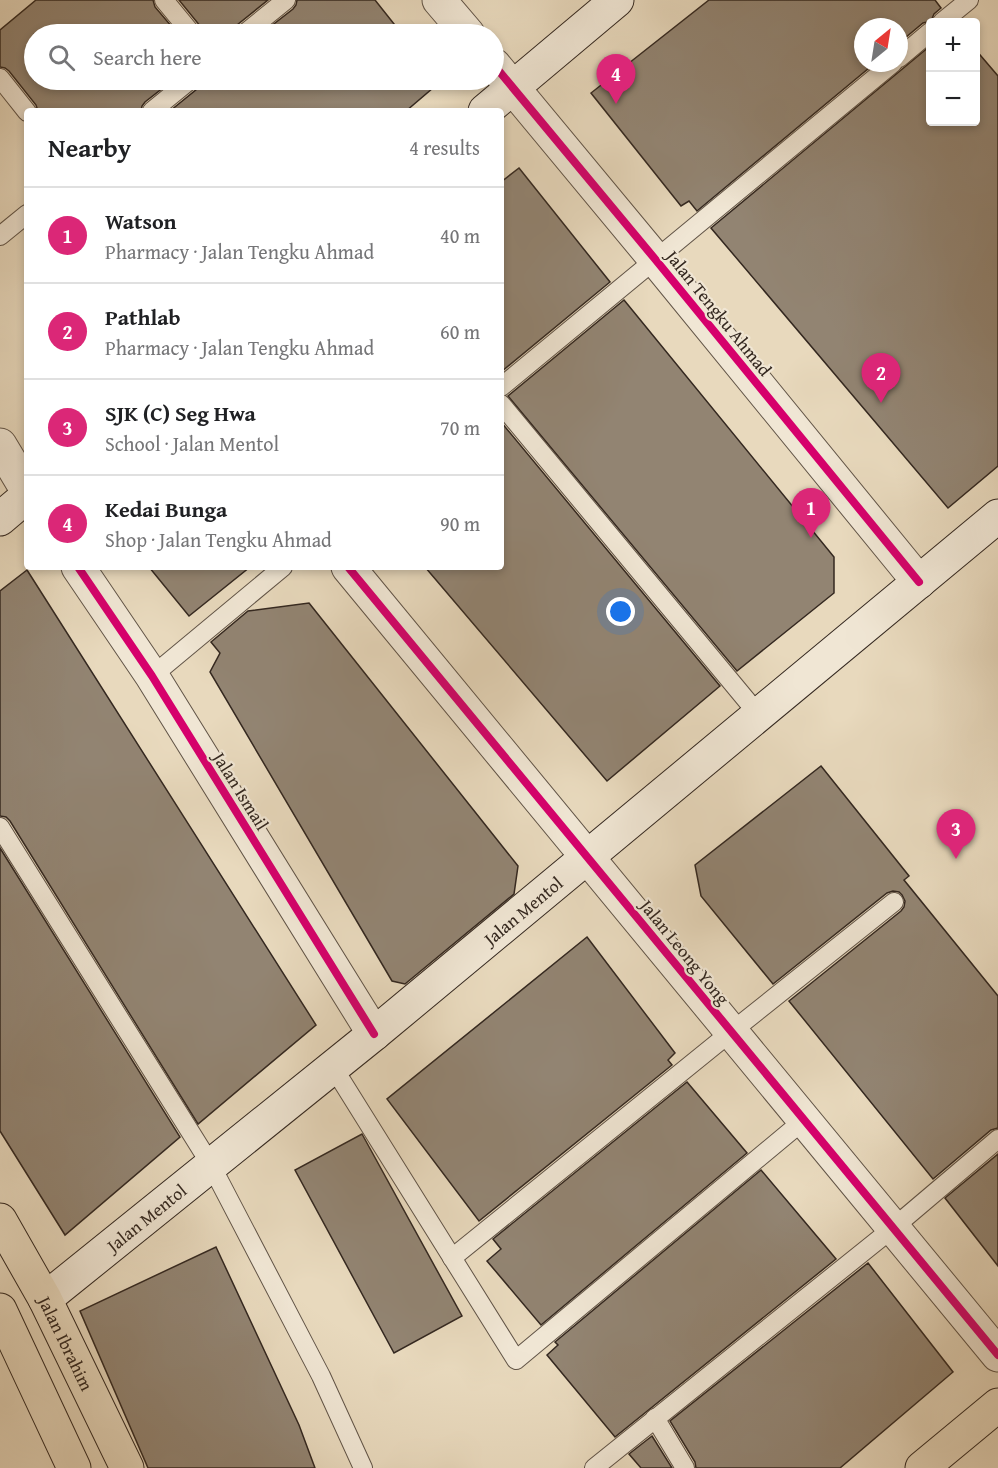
<!DOCTYPE html>
<html lang="en">
<head>
<meta charset="utf-8">
<style>
  :root { --surface:#fff; --page:#f2f2f2; --text:#202124; --muted:#757577; --line:#e0e0e0; --accent:#db2777 }
  body { margin:0; font-family:"Gentium Book Plus",serif; background:var(--page); color:var(--text) }
  .controls { position:absolute; right:18px; top:18px; display:grid; overflow:hidden; border-radius:6px; box-shadow:0 3px 9px #0003 }
  .controls button { width:54px; height:54px; display:grid; place-items:center; padding:0; border:0; border-bottom:2px solid var(--line); background:var(--surface); color:var(--text); font:30px sans-serif }
  .compass { position:absolute; left:854px; top:18px; width:54px; height:54px; border-radius:50%; background:var(--surface); box-shadow:0 3px 9px #0003; rotate:30deg }
  .you { position:absolute; left:621px; top:612px; width:21px; height:21px; margin:-15px; border:4px solid #fff; border-radius:50%; background:#1a73e8; box-shadow:0 0 0 9px #1a73e833 }
  .badge { display:grid; place-items:center; width:39px; height:39px; border-radius:50%; background:var(--accent); color:#fff; font-size:20px; font-weight:700 }
  .pin { position:absolute; translate:-50% -50px; filter:drop-shadow(0 2px 3px #0008) }
  .pin::after { content:''; position:absolute; top:32px; width:21px; height:18px; background:inherit; clip-path:polygon(0 0,100% 0,50% 100%) }
  .list { margin:0; padding:0; list-style:none }
  h2 { display:flex; justify-content:space-between; align-items:center; height:78px; margin:0; padding:0 24px; font-size:26px }
  h2 small { font-size:20px; font-weight:400; color:var(--muted) }
  .list li { display:grid; grid-template-columns:39px 1fr auto; gap:18px; align-items:center; box-sizing:border-box; height:96px; padding:0 24px; border-top:2px solid var(--line) }
  .list b { display:block; font-size:22px; white-space:nowrap }
  .list p { margin:0; font-size:20px; white-space:nowrap; color:var(--muted) }
  .list em { font-size:20px; font-style:normal; color:var(--muted) }
  .icon { flex:none; width:33px; height:33px; fill:none; stroke:currentColor; stroke-width:2; stroke-linecap:round; stroke-linejoin:round }
  .map { position:relative; flex:none; width:998px; height:1468px; overflow:hidden }
  .search { position:absolute; background:var(--surface); box-shadow:0 3px 9px #0003; left:24px; top:24px; width:480px; height:66px; display:flex; align-items:center; gap:15px; box-sizing:border-box; padding:0 21px; border-radius:33px; color:var(--muted); font-size:22px }
  .panel { position:absolute; background:var(--surface); box-shadow:0 3px 9px #0003; left:24px; top:108px; width:480px; height:462px; border-radius:6px }
  .map>svg:first-child { display:block }
  .building { fill:#928472; stroke:#342820; stroke-width:1.5 }
  .lines { fill:none; stroke-linecap:round; stroke-linejoin:round }
  .service-casing { stroke:#615447; stroke-width:20 }
  .minor-casing { stroke:#615447; stroke-width:35 }
  .tertiary-casing { stroke:#615447; stroke-width:35 }
  .secondary-casing { stroke:#342820; stroke-width:35 }
  .trunk-casing { stroke:#342820; stroke-width:35 }
  .service { stroke:#f0e6d4; stroke-width:18 }
  .minor { stroke:#f0e6d4; stroke-width:33 }
  .tertiary { stroke:#f0e6d4; stroke-width:33 }
  .secondary { stroke:#f0e6d4; stroke-width:33 }
  .trunk { stroke:#e8d9bd; stroke-width:33 }
  .cycleway-casing { stroke:#f0e6d4; stroke-width:11 }
  .cycleway { stroke:#d6006c; stroke-width:8 }
  .labels { text-anchor:middle; dominant-baseline:central; stroke-width:4.5; stroke-linejoin:round; paint-order:stroke }
  .street-label { font-size:18px; fill:#342820; stroke:#f0e6d4 }
</style>
</head>
<body>
<div class="map">
<svg width="998" height="1468" viewBox="0 0 998 1468">
  <rect width="100%" height="100%" fill="#e8d9bd"/>
  <filter id="stains"><feTurbulence type="fractalNoise" baseFrequency=".00333" numOctaves="4"/><feColorMatrix values="0 0 0 0 .2 0 0 0 0 .09 0 0 0 0 .02 0 0 0 .5 -.17"/></filter>
  <radialGradient id="worn" r=".72"><stop offset=".6" stop-color="#630" stop-opacity="0"/><stop offset="1" stop-color="#630" stop-opacity=".3"/></radialGradient>
  <!-- building -->
  <g class="building">
    <polygon points="36,0 153,0 155,7 178,34 34,34 34,80 173,80 145,102 142,106 141,111 38,111 36,105 9,71 5,68 0,67 0,30"/>
    <polygon points="179,0 268,0 237,25 234,29 233,34 203,34 201,27"/>
    <polygon points="297,0 375,0 402,34 261,34 293,9 296,5"/>
    <polygon points="709,0 935,0 941,8 934,14 931,21 923,23 899,43 899,27 863,27 863,63 875,63 697,211 689,201 681,206 591,93"/>
    <polygon points="930,46 930,122 975,122 975,49 998,76 998,466 948,508 711,228"/>
    <polygon points="201,80 438,80 440,82 406,111 170,111 197,89 200,85"/>
    <polygon points="519,168 610,282 501,372 501,182"/>
    <polygon points="624,300 834,557 834,593 737,671 508,396"/>
    <polygon points="501,422 720,686 607,781 425,567 501,567"/>
    <polygon points="149,567 250,567 189,616"/>
    <polygon points="27,570 316,1025 198,1124 10,821 6,817 0,816 0,591"/>
    <polygon points="309,603 518,866 514,894 405,984 392,981 210,672 220,653 211,642 248,611"/>
    <polygon points="821,766 909,876 904,880 998,996 998,1128 991,1130 933,1179 789,1001 901,911 904,907 905,901 902,895 899,892 893,891 887,893 773,984 701,896 695,865"/>
    <polygon points="0,848 180,1137 65,1235 0,1131"/>
    <polygon points="587,937 675,1053 668,1060 672,1065 479,1221 387,1099"/>
    <polygon points="687,1082 747,1153 541,1325 487,1261 501,1249 493,1239"/>
    <polygon points="362,1134 462,1316 394,1353 295,1170"/>
    <polygon points="998,1154 998,1266 945,1198"/>
    <polygon points="761,1170 836,1259 615,1437 547,1355 558,1345 555,1342"/>
    <polygon points="216,1247 299,1425 315,1468 148,1468 80,1311"/>
    <polygon points="868,1263 953,1372 840,1468 696,1468 695,1462 670,1421"/>
    <polygon points="652,1436 672,1468 641,1468 629,1454"/>
  </g>
  <g class="lines">
    <defs>
      <g id="service">
        <polyline points="164,0 192,34"/>
        <polyline points="942,22 969,0"/>
        <polyline points="244,34 286,0"/>
        <polyline points="899,58 930,32"/>
        <polyline points="0,78 27,112"/>
        <polyline points="152,111 190,80"/>
        <polyline points="0,236 27,214"/>
        <polyline points="501,387 893,63"/>
        <polyline points="501,404 758,714"/>
        <polyline points="152,676 283,567"/>
        <polyline points="0,827 211,1165 321,1376 363,1468"/>
        <polyline points="333,1067 516,1360 804,1120"/>
        <polyline points="452,1258 731,1032 894,902"/>
        <polyline points="655,1418 685,1468"/>
        <polyline points="594,1468 893,1228 998,1139"/>
      </g>
      <g id="minor">
        <polyline points="439,0 468,34"/>
        <polyline points="494,65 655,259 919,582"/>
        <polyline points="0,445 27,490"/>
        <polyline points="78,567 152,676 374,1034"/>
      </g>
      <polyline id="tertiary" points="348,567 998,1355"/>
      <g id="secondary">
        <polyline points="485,111 617,0"/>
        <polyline points="0,519 27,496"/>
        <path id="s1" d="M45,1299L374,1034L998,516"/>
      </g>
      <g id="trunk">
        <path id="s2" d="M0,1220L45,1299L127,1468"/>
        <polyline points="0,1310 74,1468"/>
        <polyline points="922,1468 998,1405"/>
      </g>
    </defs>
    <!-- service casing -->
    <use href="#service" class="service-casing"/>
    <!-- minor casing -->
    <use href="#minor" class="minor-casing"/>
    <!-- tertiary casing -->
    <use href="#tertiary" class="tertiary-casing"/>
    <!-- secondary casing -->
    <use href="#secondary" class="secondary-casing"/>
    <!-- trunk casing -->
    <use href="#trunk" class="trunk-casing"/>
    <!-- service -->
    <use href="#service" class="service"/>
    <!-- minor -->
    <use href="#minor" class="minor"/>
    <!-- tertiary -->
    <use href="#tertiary" class="tertiary"/>
    <!-- secondary -->
    <use href="#secondary" class="secondary"/>
    <!-- trunk -->
    <use href="#trunk" class="trunk"/>
    <defs>
      <g id="cycleway">
        <polyline points="494,65 655,259 919,582"/>
        <polyline points="78,567 152,676 374,1034"/>
        <polyline points="348,567 998,1355"/>
      </g>
    </defs>
    <!-- cycleway casing -->
    <use href="#cycleway" class="cycleway-casing"/>
    <!-- cycleway -->
    <use href="#cycleway" class="cycleway"/>
  </g>
  <g class="labels">
    <!-- street labels -->
    <g class="street-label">
      <text transform="translate(719 313) rotate(51)">Jalan Tengku Ahmad</text>
      <text transform="translate(241 791) rotate(58)">Jalan Ismail</text>
      <text stroke="none"><textPath href="#s1" startOffset="616">Jalan Mentol</textPath></text>
      <text transform="translate(685 952) rotate(51)">Jalan Leong Yong</text>
      <text stroke="none"><textPath href="#s1" startOffset="130">Jalan Mentol</textPath></text>
      <text stroke="none"><textPath href="#s2" startOffset="140">Jalan Ibrahim</textPath></text>
    </g>
  </g>
  <rect width="100%" height="100%" filter="url(#stains)"/>
  <rect width="100%" height="100%" fill="url(#worn)"/>
</svg>
<div class="controls">
<button>+</button>
<button>−</button>
</div>
<svg class="compass" viewBox="-18 -18 36 36"><path d="M0-13l5 13h-10z" fill="#e53935"/><path d="M0 13l5-13h-10z" fill="#757577"/></svg>
<div class="you"></div>
<div class="pin badge" style="left:811px;top:538px">1</div>
<div class="pin badge" style="left:881px;top:403px">2</div>
<div class="pin badge" style="left:956px;top:859px">3</div>
<div class="pin badge" style="left:616px;top:104px">4</div>
<div class="search"><svg class="icon" aria-label="search" viewBox="0 0 24 24"><circle cx="10" cy="10" r="6"/><path d="M15 15l6 6"/></svg>Search here</div>
<section class="panel">
<h2>Nearby<small>4 results</small></h2>
<ul class="list">
<li><span class="badge">1</span><div><b>Watson</b><p>Pharmacy · Jalan Tengku Ahmad</p></div><em>40 m</em></li>
<li><span class="badge">2</span><div><b>Pathlab</b><p>Pharmacy · Jalan Tengku Ahmad</p></div><em>60 m</em></li>
<li><span class="badge">3</span><div><b>SJK (C) Seg Hwa</b><p>School · Jalan Mentol</p></div><em>70 m</em></li>
<li><span class="badge">4</span><div><b>Kedai Bunga</b><p>Shop · Jalan Tengku Ahmad</p></div><em>90 m</em></li>
</ul>
</section>
</div>
</body>
</html>
